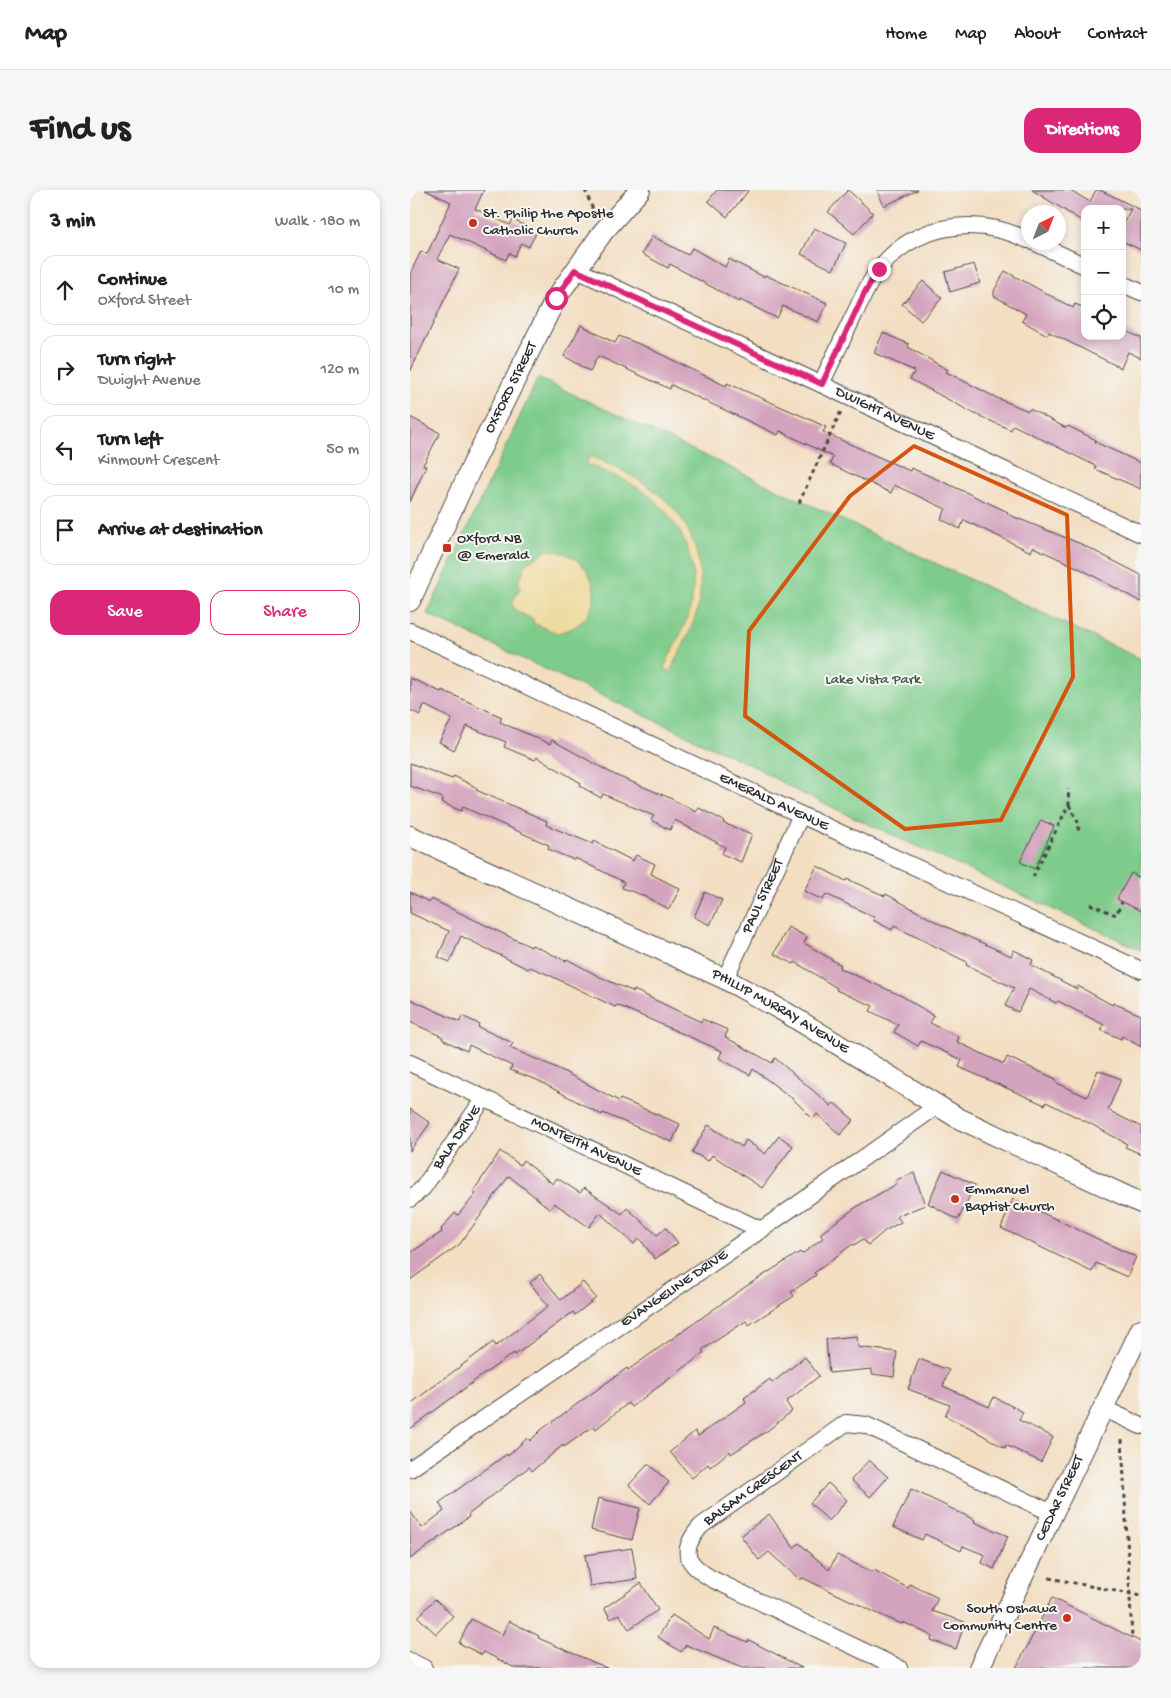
<!DOCTYPE html>
<html lang="en">
<head>
<meta charset="utf-8">
<style>
  :root { --surface:#fff; --page:#f6f6f6; --text:#202124; --muted:#757577; --line:#e0e0e0; --accent:#db2777 }
  body { margin:0; font-family:"Gochi Hand",sans-serif; background:var(--page); color:var(--text) }
  .controls { position:absolute; right:15px; top:15px; display:grid; overflow:hidden; border-radius:10px; box-shadow:0 2px 8px #0003 }
  .controls button { width:45px; height:45px; display:grid; place-items:center; padding:0; border:0; border-bottom:1px solid var(--line); background:var(--surface); color:var(--text); font:25px sans-serif }
  .compass { position:absolute; left:611px; top:15px; width:45px; height:45px; border-radius:50%; background:var(--surface); box-shadow:0 2px 8px #0003; rotate:42deg }
  .stop { position:absolute; width:15px; height:15px; margin:-11px; border:4px solid #db2777; border-radius:50%; background:#fff }
  .stop.end { background:#db2777; border-color:#fff; box-shadow:0 1px 5px #0008 }
  .list { margin:0; padding:0; list-style:none }
  h2 { display:flex; justify-content:space-between; align-items:center; height:65px; margin:0; padding:0 20px; font-size:21px }
  h2 small { font-size:16px; font-weight:400; color:var(--muted) }
  .list li { display:grid; grid-template-columns:32px 1fr auto; gap:15px; align-items:center; box-sizing:border-box; height:70px; margin:0 10px 10px; padding:0 10px; border:1px solid var(--line); border-radius:15px }
  .list b { display:block; font-size:19px; white-space:nowrap }
  .list p { margin:0; font-size:16px; white-space:nowrap; color:var(--muted) }
  .list em { font-size:16px; font-style:normal; color:var(--muted) }
  .actions { display:flex; gap:10px; padding:15px 20px }
  .actions a { flex:1; padding:11px 0; border:1px solid var(--accent); border-radius:15px; text-align:center; font-size:18px; color:var(--accent) }
  .actions .main { background:var(--accent); color:#fff }
  .icon { flex:none; width:28px; height:28px; fill:none; stroke:currentColor; stroke-width:2; stroke-linecap:round; stroke-linejoin:round }
  .map { position:relative; flex:none; width:731px; height:1478px; overflow:hidden; border-radius:15px }
  header { display:flex; align-items:center; gap:30px; box-sizing:border-box; height:70px; padding:0 25px; background:var(--surface); border-bottom:1px solid var(--line) }
  header strong { font-size:24px }
  nav { display:flex; gap:28px; margin-inline-start:auto; font-size:18px }
  .intro { display:flex; align-items:center; justify-content:space-between; box-sizing:border-box; height:120px; padding:0 30px }
  h1 { margin:0; font-size:35px }
  .button { padding:12px 22px; border-radius:15px; background:var(--accent); color:#fff; font-size:18px; font-weight:700 }
  main { display:flex; gap:30px; padding:0 30px }
  aside { flex:1; background:var(--surface); border-radius:15px; box-shadow:0 2px 8px #0003 }
  .map>svg:first-child { display:block }
  .green { fill:#7ecc8b; stroke:#547c5b }
  .sand { fill:#eeda9e; stroke:#8c8264 }
  .building { fill:#d4a3bd }
  .lines { fill:none; stroke-linecap:round; stroke-linejoin:round }
  .minor-casing { stroke:#494642; stroke-width:18 }
  .tertiary-casing { stroke:#494642; stroke-width:22 }
  .path { stroke:#494642; stroke-width:3; stroke-dasharray:4 4; stroke-linecap:butt }
  .minor { stroke:#fff; stroke-width:16 }
  .tertiary { stroke:#fff; stroke-width:20 }
  .route { stroke:#db2777; stroke-width:6 }
  .marked { fill:none; stroke:#d5540f; stroke-width:4; stroke-linejoin:round }
  .poi-dot { fill:#c8321e; stroke:#f6f6f2; stroke-width:2 }
  .labels { text-anchor:middle; dominant-baseline:central; stroke-width:4; stroke-linejoin:round; paint-order:stroke }
  .poi-label { font-size:15px; fill:#2b2b2b; stroke:#f6f6f2; text-anchor:start }
  .street-label { font-size:15px; fill:#2b2b2b; stroke:#f6f6f2 }
  .park-label { font-size:15px; fill:#445b48; stroke:#f6f6f2 }
</style>
</head>
<body>
<header>
<strong>Map</strong>
<nav><a>Home</a><a>Map</a><a>About</a><a>Contact</a></nav>
</header>
<div class="intro"><h1>Find us</h1><a class="button">Directions</a></div>
<main>
<aside>
<h2>3 min<small>Walk · 180 m</small></h2>
<ul class="list">
<li><svg class="icon" aria-label="ahead" viewBox="0 0 24 24"><path d="M12 20V5M6 11l6-6 6 6"/></svg><div><b>Continue</b><p>Oxford Street</p></div><em>10 m</em></li>
<li><svg class="icon" aria-label="right" viewBox="0 0 24 24"><path d="M7 20v-9h11M14 6l5 5-5 5"/></svg><div><b>Turn right</b><p>Dwight Avenue</p></div><em>120 m</em></li>
<li><svg class="icon" aria-label="left" viewBox="0 0 24 24"><path d="M17 20v-9H6M10 6l-5 5 5 5"/></svg><div><b>Turn left</b><p>Kinmount Crescent</p></div><em>50 m</em></li>
<li><svg class="icon" aria-label="arrive" viewBox="0 0 24 24"><path d="M6 21V4h12l-3 4 3 4H6"/></svg><div><b>Arrive at destination</b></div></li>
</ul>
<div class="actions"><a class="main">Save</a><a>Share</a></div>
</aside>
<div class="map">
<svg width="731" height="1478" viewBox="0 0 731 1478">
  <rect width="100%" height="100%" fill="#f6f6f2"/>
  <filter id="ink" filterUnits="userSpaceOnUse"><feTurbulence type="fractalNoise" baseFrequency=".02" numOctaves="2"/><feDisplacementMap in="SourceGraphic" scale="10" xChannelSelector="R" yChannelSelector="G"/><feConvolveMatrix kernelMatrix="1 2 1 2 8 2 1 2 1" color-interpolation-filters="sRGB"/></filter>
  <filter id="wash" filterUnits="userSpaceOnUse"><feTurbulence type="fractalNoise" baseFrequency=".0096" numOctaves="4" result="noise"/><feDisplacementMap in="SourceGraphic" scale="20" xChannelSelector="R" yChannelSelector="G"/><feGaussianBlur stdDeviation="1.12" result="paint"/><feColorMatrix in="noise" values="0 0 0 0 0 0 0 0 0 0 0 0 0 0 0 0 0 1.4 0 .05"/><feComposite in="paint" operator="in"/></filter>
  <g filter="url(#wash)">
    <rect width="100%" height="100%" fill="#f3dec2"/>
    <!-- green -->
    <polygon class="green" points="128,188 731,469 731,760 385,600 347,578 17,424"/>
    <!-- sand -->
    <g class="sand">
      <path d="M180,266C227,286 275,310 287,365C290,380 292,396 289,411C285,436 271,459 260,482L254,478C264,456 279,432 282,408C289,364 265,321 228,298C212,287 194,281 176,274Z"/>
      <path d="M138,360C191,363 204,432 147,443L123,433L124,430L105,420L102,414L111,395L108,393L117,373Z"/>
    </g>
    <g id="blocks">
      <!-- building -->
      <g class="building">
        <polygon points="15,0 74,0 65,19 100,35 103,30 127,41 119,57 111,53 105,66 99,63 96,70 40,44 27,69 49,79 0,182 0,84 11,61 17,64 41,12"/>
        <polygon points="307,0 339,0 317,27 298,11"/>
        <polygon points="438,0 463,23 444,44 418,22"/>
        <polygon points="467,0 508,0 474,16"/>
        <polygon points="622,0 660,0 680,12 686,0 690,0 729,19 727,19 731,21 731,60 712,51 712,36 721,19 675,19 675,33"/>
        <polygon points="404,38 436,53 423,80 391,64"/>
        <polygon points="242,46 278,65 282,58 315,77 319,69 354,87 355,85 417,113 408,132 373,116 367,128 330,110 329,112 260,74 258,78 232,64"/>
        <polygon points="564,74 570,93 540,102 535,82"/>
        <polygon points="595,81 663,118 665,114 675,118 675,146 712,146 712,139 731,148 731,168 718,162 711,178 639,142 637,145 612,131 616,124 584,106 584,101"/>
        <polygon points="513,91 532,108 511,131 492,114"/>
        <polygon points="171,135 205,153 209,146 234,156 316,196 317,193 390,225 416,237 413,242 500,281 501,278 538,294 598,322 597,324 671,354 731,385 731,412 671,379 623,357 621,362 554,330 550,339 531,329 536,319 484,295 481,303 420,274 423,267 370,241 368,245 261,195 260,199 188,166 180,181 154,166"/>
        <polygon points="473,143 499,154 498,157 538,180 536,182 587,208 618,221 620,219 656,238 658,236 686,250 685,252 731,273 731,299 685,279 686,276 603,235 601,240 565,224 500,189 505,181 464,163"/>
        <polygon points="0,227 30,243 13,275 16,276 0,312"/>
        <polygon points="0,488 31,502 32,500 92,527 90,532 140,554 142,550 205,585 260,608 286,622 289,618 314,631 313,633 342,644 331,672 312,664 315,657 265,630 260,640 241,630 244,626 193,604 191,608 170,596 171,593 127,567 125,570 94,557 96,552 57,536 44,560 29,552 42,529 14,515 10,525 0,520"/>
        <polygon points="0,573 42,589 44,586 67,598 66,600 137,631 136,635 183,654 184,651 223,671 226,665 245,674 241,684 270,699 259,719 232,705 212,698 214,692 165,668 164,670 138,659 139,655 53,617 51,621 31,612 33,608 0,596"/>
        <polygon points="631,630 644,636 625,679 610,672"/>
        <polygon points="407,676 436,691 437,689 475,706 476,704 528,733 601,766 604,760 623,770 621,775 667,799 668,796 702,815 703,813 731,825 731,857 712,846 711,849 691,840 694,835 648,811 646,813 619,799 608,822 595,816 604,798 556,775 557,772 484,736 482,740 463,730 464,727 416,704 413,710 394,701"/>
        <polygon points="721,683 731,688 731,721 707,709"/>
        <polygon points="0,702 19,712 21,709 121,757 122,755 156,771 157,769 190,787 224,802 224,800 291,832 292,829 318,840 315,847 362,873 365,868 421,916 424,913 444,930 430,945 407,924 403,929 383,909 343,879 340,885 309,868 312,861 207,815 205,817 139,785 120,777 118,779 51,746 40,772 28,767 39,741 0,723"/>
        <polygon points="295,702 312,710 300,735 284,727"/>
        <polygon points="378,737 397,747 394,753 431,775 429,778 492,806 524,826 520,833 549,847 547,852 594,874 597,867 646,889 645,892 677,907 688,880 711,889 698,920 731,937 731,964 715,957 717,954 681,934 636,912 635,915 549,877 552,870 511,851 508,856 484,842 488,835 460,821 463,816 426,800 427,798 385,772 384,774 364,764"/>
        <polygon points="0,809 50,832 52,826 69,834 68,837 103,853 100,858 147,878 209,911 210,909 270,934 262,952 193,923 192,925 127,890 100,880 102,876 59,855 57,861 32,849 33,847 0,832"/>
        <polygon points="0,919 20,933 0,961"/>
        <polygon points="298,935 332,957 336,950 355,964 369,946 383,956 352,998 302,965 298,971 282,962"/>
        <polygon points="90,961 110,975 113,970 143,994 147,988 170,1003 174,998 212,1024 217,1018 247,1045 256,1038 268,1053 245,1069 229,1048 224,1054 190,1023 179,1037 144,1013 140,1019 99,986 50,1054 0,1090 0,1063 32,1042 31,1039 45,1023 48,1025 66,1004 63,1002"/>
        <polygon points="533,980 565,995 548,1030 518,1013"/>
        <polygon points="504,983 515,1015 487,1026 491,1032 476,1040 458,1055 453,1049 444,1055 443,1054 404,1083 406,1085 381,1102 384,1106 339,1135 336,1131 292,1160 294,1163 221,1217 218,1213 186,1239 184,1236 154,1257 153,1255 122,1281 119,1277 58,1325 59,1327 0,1369 0,1321 12,1338 34,1321 29,1313 97,1264 98,1266 117,1248 120,1251 131,1240 217,1178 218,1180 335,1097 390,1062 392,1064 413,1048 410,1044 423,1034 451,1014 487,994 486,990"/>
        <polygon points="603,1009 726,1067 717,1087 686,1073 682,1082 591,1038"/>
        <polygon points="130,1084 151,1110 173,1092 186,1108 165,1125 163,1122 105,1165 104,1163 74,1184 0,1239 0,1214 83,1152 86,1156 138,1116 120,1093"/>
        <polygon points="447,1146 448,1157 487,1162 484,1187 462,1184 462,1179 419,1183 416,1149"/>
        <polygon points="395,1167 409,1186 376,1212 382,1221 357,1241 321,1264 320,1261 300,1277 298,1274 282,1288 260,1262 285,1241 288,1246 336,1212 334,1208 360,1189 362,1193"/>
        <polygon points="509,1169 539,1180 533,1196 579,1217 584,1207 613,1222 609,1230 643,1247 631,1272 596,1255 595,1258 567,1242 567,1241 535,1226 540,1215 498,1199"/>
        <polygon points="459,1270 478,1287 460,1307 441,1290"/>
        <polygon points="238,1274 259,1292 240,1314 219,1295"/>
        <polygon points="418,1293 437,1310 419,1331 400,1313"/>
        <polygon points="501,1299 565,1330 564,1332 598,1346 584,1379 572,1373 575,1365 553,1356 551,1361 515,1344 512,1350 483,1337"/>
        <polygon points="188,1308 230,1318 222,1350 181,1340"/>
        <polygon points="359,1324 384,1358 389,1353 419,1380 427,1365 462,1382 464,1380 498,1398 500,1394 528,1408 522,1421 555,1432 546,1459 521,1450 522,1446 493,1432 492,1434 475,1427 393,1388 390,1390 359,1362 349,1370 331,1346"/>
        <polygon points="222,1358 227,1389 180,1396 175,1365"/>
        <polygon points="231,1393 248,1420 219,1439 209,1424 201,1429 194,1418"/>
        <polygon points="642,1408 731,1452 731,1478 606,1478"/>
        <polygon points="25,1409 43,1426 26,1444 8,1427"/>
        <polygon points="262,1425 299,1449 304,1438 338,1452 339,1450 392,1478 332,1478 276,1455 271,1462 248,1447"/>
        <polygon points="61,1429 92,1445 99,1431 129,1446 128,1448 197,1478 105,1478 74,1462 72,1465 49,1453"/>
      </g>
    </g>
  </g>
  <g filter="url(#ink)">
    <use href="#blocks" fill-opacity="0" stroke="#494642" stroke-width="1"/>
    <g class="lines">
      <defs>
        <g id="minor">
          <polyline points="624,52 675,76"/>
          <path id="s1" d="M165,79L731,344"/>
          <polyline points="712,94 731,102"/>
          <path d="M411,194C422,171 433,148 444,125C452,109 459,91 470,78C507,32 567,26 618,50"/>
          <path id="s2" d="M0,441L391,625L731,780"/>
          <path id="s3" d="M315,789L391,625"/>
          <path id="s4" d="M0,873L351,1040"/>
          <path id="s5" d="M0,1009L13,998L74,908"/>
          <polyline points="693,1218 731,1236"/>
          <path id="s6" d="M0,1279L351,1040L527,916"/>
          <polyline points="0,1471 14,1478"/>
          <path id="s7" d="M489,1478L302,1389C275,1373 269,1361 291,1336L436,1233L456,1235L644,1324"/>
        </g>
        <g id="tertiary">
          <path id="s8" d="M0,411L63,274L146,108L193,42L230,0"/>
          <path id="s9" d="M0,646L315,789L375,822L548,928L731,1013"/>
          <path id="s10" d="M569,1478L731,1139"/>
        </g>
      </defs>
      <!-- minor casing -->
      <use href="#minor" class="minor-casing"/>
      <!-- tertiary casing -->
      <use href="#tertiary" class="tertiary-casing"/>
      <!-- path -->
      <g class="path">
        <polyline points="175,0 185,25"/>
        <polyline points="389,313 432,219"/>
        <polyline points="659,615 669,634 668,642"/>
        <polyline points="623,687 659,614 658,599"/>
        <polyline points="680,714 706,725 712,712"/>
        <polyline points="712,1249 722,1448"/>
        <polyline points="639,1388 731,1406"/>
      </g>
      <!-- minor -->
      <use href="#minor" class="minor"/>
      <!-- tertiary -->
      <use href="#tertiary" class="tertiary"/>
    </g>
  </g>
  <g class="lines" filter="url(#ink)">
    <!-- route -->
    <polyline class="route" points="146,108 165,80 412,194 455,102 469,79"/>
  </g>
  <!-- marked area -->
  <path class="marked" d="M504,256L657,325L663,487L591,630L495,639L335,526L339,441L440,306Z"/>
  <!-- markers -->
  <g class="poi-dot">
    <circle cx="63" cy="33" r="5"/>
    <rect x="32" y="353" width="10" height="10" rx="2.5"/>
    <circle cx="545" cy="1009" r="5"/>
    <circle cx="657" cy="1428" r="5"/>
  </g>
  <g class="labels">
    <!-- poi labels -->
    <g class="poi-label">
      <text x="73" y="24">St. Philip the Apostle<tspan x="73" dy="17">Catholic Church</tspan></text>
      <text x="47" y="349">Oxford NB<tspan x="47" dy="17">@ Emerald</tspan></text>
      <text x="555" y="1000">Emmanuel<tspan x="555" dy="17">Baptist Church</tspan></text>
      <text x="647" y="1419" text-anchor="end">South Oshawa<tspan x="647" dy="17">Community Centre</tspan></text>
    </g>
    <!-- street labels -->
    <g class="street-label">
      <text stroke="none"><textPath href="#s8" startOffset="236">OXFORD STREET</textPath></text>
      <text stroke="none"><textPath href="#s1" startOffset="342">DWIGHT AVENUE</textPath></text>
      <text stroke="none"><textPath href="#s2" startOffset="402">EMERALD AVENUE</textPath></text>
      <text stroke="none"><textPath href="#s3" startOffset="91">PAUL STREET</textPath></text>
      <text stroke="none"><textPath href="#s9" startOffset="410">PHILLIP MURRAY AVENUE</textPath></text>
      <text stroke="none"><textPath href="#s5" startOffset="78">BALA DRIVE</textPath></text>
      <text stroke="none"><textPath href="#s4" startOffset="195">MONTEITH AVENUE</textPath></text>
      <text stroke="none"><textPath href="#s6" startOffset="320">EVANGELINE DRIVE</textPath></text>
      <text stroke="none"><textPath href="#s7" startOffset="339">BALSAM CRESCENT</textPath></text>
      <text stroke="none"><textPath href="#s10" startOffset="188">CEDAR STREET</textPath></text>
    </g>
    <!-- park labels -->
    <g class="park-label">
      <text x="463" y="490">Lake Vista Park</text>
    </g>
  </g>
</svg>
<div class="controls">
<button>+</button>
<button>−</button>
<button><svg class="icon" aria-label="locate" viewBox="0 0 24 24"><circle cx="12" cy="12" r="6"/><path d="M12 2v4M12 18v4M2 12h4M18 12h4"/></svg></button>
</div>
<svg class="compass" viewBox="-18 -18 36 36"><path d="M0-13l5 13h-10z" fill="#e53935"/><path d="M0 13l5-13h-10z" fill="#757577"/></svg>
<div class="stop" style="left:146px;top:108px"></div>
<div class="stop end" style="left:469px;top:79px"></div>
</div>
</main>
</body>
</html>
